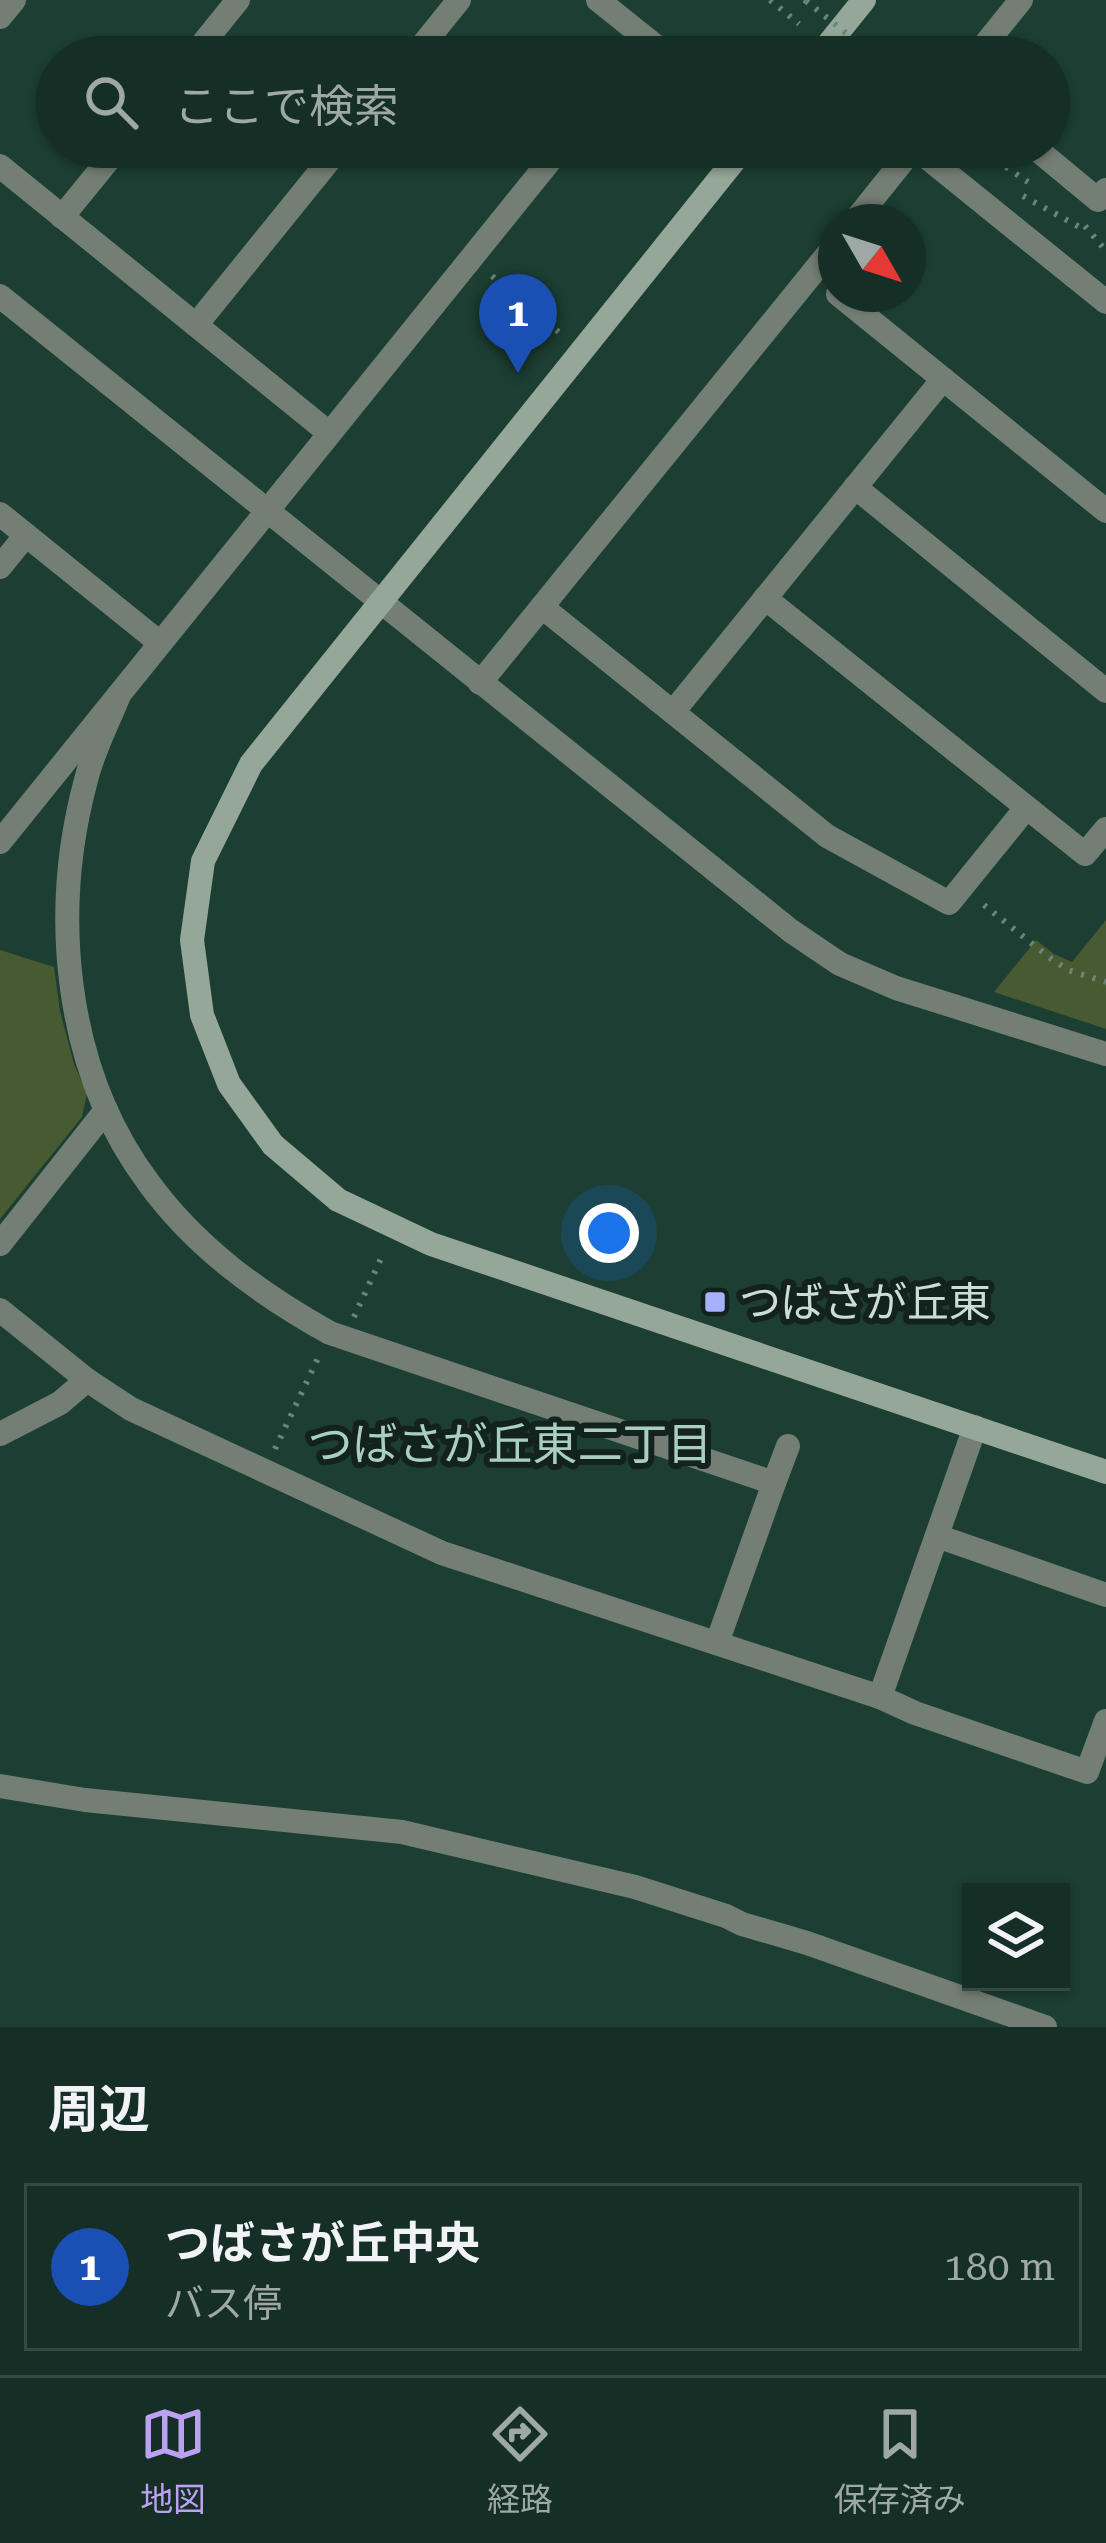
<!DOCTYPE html>
<html lang="ja">
<head>
<meta charset="utf-8">
<style>
  :root { --surface:#152e26; --page:#223a32; --text:#f1f3f6; --muted:#9da8a7; --line:#344a43; --accent:#bca0f2 }
  body { margin:0; font-family:"Roboto Serif","Noto Sans JP",serif; background:var(--page); color:var(--text) }
  .controls { position:absolute; right:36px; bottom:36px; display:grid; overflow:hidden; border-radius:0px; box-shadow:0 3px 9px #0004 }
  .controls button { width:108px; height:108px; display:grid; place-items:center; padding:0; border:0; border-bottom:3px solid var(--line); background:var(--surface); color:var(--text); font:60px sans-serif }
  .compass { position:absolute; left:818px; top:204px; width:108px; height:108px; border-radius:50%; background:var(--surface); box-shadow:0 3px 9px #0004; rotate:129deg }
  .you { position:absolute; left:609px; top:1233px; width:42px; height:42px; margin:-30px; border:9px solid #fff; border-radius:50%; background:#1a73e8; box-shadow:0 0 0 18px #1a73e833 }
  .badge { display:grid; place-items:center; width:78px; height:78px; border-radius:50%; background:var(--accent); color:#fff; font-size:39px; font-weight:700 }
  .pin { position:absolute; translate:-50% -99px; filter:drop-shadow(0 3px 6px #0008) }
  .pin::after { content:''; position:absolute; top:63px; width:42px; height:36px; background:inherit; clip-path:polygon(0 0,100% 0,50% 100%) }
  .list { margin:0; padding:0; list-style:none }
  h2 { display:flex; justify-content:space-between; align-items:center; height:156px; margin:0; padding:0 48px; font-size:51px }
  h2 small { font-size:39px; font-weight:400; color:var(--muted) }
  .list li { display:grid; grid-template-columns:78px 1fr auto; gap:36px; align-items:center; box-sizing:border-box; height:168px; margin:0 24px 24px; padding:0 24px; border:3px solid var(--line); border-radius:0px }
  .list b { display:block; font-size:45px; white-space:nowrap }
  .list p { margin:0; font-size:39px; white-space:nowrap; color:var(--muted) }
  .list em { font-size:39px; font-style:normal; color:var(--muted) }
  .icon { flex:none; width:66px; height:66px; fill:none; stroke:currentColor; stroke-width:2; stroke-linecap:round; stroke-linejoin:round }
  .map { position:relative; flex:none; width:1106px; height:2027px; overflow:hidden }
  .search { position:absolute; background:var(--surface); box-shadow:0 3px 9px #0004; left:36px; right:36px; top:36px; height:132px; display:flex; align-items:center; gap:30px; box-sizing:border-box; padding:0 42px; border-radius:66px; color:var(--muted); font-size:45px }
  .sheet { height:348px; background:var(--surface) }
  nav { display:flex; justify-content:space-around; align-items:center; box-sizing:border-box; height:168px; border-top:3px solid var(--line); background:var(--surface); font-size:33px; color:var(--muted) }
  nav a { display:grid; justify-items:center; gap:6px }
  nav .on { color:var(--accent) }
  .map>svg:first-child { display:block }
  .green { fill:#475a31 }
  .lines { fill:none; stroke-linecap:round; stroke-linejoin:round }
  .path { stroke:#6a867c; stroke-width:6; stroke-dasharray:3 9; stroke-linecap:butt }
  .street { stroke:#737f75; stroke-width:24 }
  .secondary { stroke:#95a798; stroke-width:24 }
  .path-bridge { stroke:#6a867c; stroke-width:6; stroke-dasharray:3 9; stroke-linecap:butt }
  .poi-dot { fill:#a5b1fc; stroke:#13221d; stroke-width:4.5 }
  .labels { text-anchor:middle; dominant-baseline:central; stroke-width:12; stroke-linejoin:round; paint-order:stroke }
  .poi-label { font-size:42px; fill:#caddd6; stroke:#13221d; text-anchor:start }
  .neighbourhood-label { font-size:45px; fill:#a9cfc1; stroke:#13221d }
</style>
</head>
<body>
<div class="map">
<svg width="1106" height="2027" viewBox="0 0 1106 2027">
  <rect width="100%" height="100%" fill="#1c3e33"/>
  <!-- green -->
  <g class="green">
    <polygon points="1106,920 1106,1029 994,992 1036,940 1054,954 1072,962"/>
    <polygon points="0,950 54,967 60,1011 74,1064 87,1094 82,1117 0,1219"/>
  </g>
  <g class="lines">
    <!-- path -->
    <g class="path">
      <polyline points="770,0 799,24"/>
      <polyline points="804,0 806,1"/>
      <polyline points="976,147 1028,182"/>
      <polyline points="1023,196 1085,230"/>
      <polyline points="1085,226 1106,251"/>
      <polyline points="492,276 560,333"/>
      <polyline points="984,905 1050,958 1068,970 1106,982"/>
      <polyline points="354,1317 384,1252"/>
      <polyline points="275,1449 318,1358"/>
    </g>
    <!-- street -->
    <g class="street">
      <polyline points="598,0 648,40 634,57"/>
      <polyline points="0,17 14,0"/>
      <polyline points="648,40 669,57"/>
      <polyline points="192,57 238,0"/>
      <polyline points="413,57 459,0"/>
      <polyline points="975,57 1021,0"/>
      <polyline points="1034,147 1098,200 1106,190"/>
      <polyline points="0,166 329,433"/>
      <polyline points="62,217 119,147"/>
      <polyline points="854,222 914,147 1106,302"/>
      <polyline points="838,294 1106,511"/>
      <polyline points="0,296 791,931 840,964 896,988 1106,1054"/>
      <polyline points="196,325 340,147"/>
      <polyline points="855,487 1106,691"/>
      <polyline points="0,514 160,643"/>
      <polyline points="0,567 26,535"/>
      <polyline points="765,598 1085,854 1106,829"/>
      <polyline points="542,607 827,836 949,903 1026,808"/>
      <polyline points="480,683 836,244"/>
      <path d="M119,695C108,723 93,751 86,780C50,913 64,1069 148,1182C195,1247 260,1294 330,1333L774,1483L717,1643"/>
      <polyline points="673,712 943,379"/>
      <polyline points="0,842 561,147"/>
      <polyline points="0,1244 106,1110"/>
      <polyline points="0,1310 87,1380 131,1409 442,1553 880,1697 915,1713 1087,1772 1106,1721"/>
      <polyline points="0,1434 60,1403 87,1380"/>
      <polyline points="774,1483 788,1446"/>
      <polyline points="937,1536 1106,1595"/>
      <polyline points="880,1697 975,1427"/>
      <polyline points="0,1786 85,1800 402,1832 635,1887 726,1916 742,1924 807,1943 1045,2027"/>
    </g>
    <!-- secondary -->
    <g class="secondary">
      <polyline points="818,57 864,0"/>
      <polyline points="745,147 251,764 203,861 192,940 202,1015 229,1084 273,1145 338,1200 431,1244 1106,1472"/>
    </g>
    <!-- path-bridge -->
    <polyline class="path-bridge" points="806,1 876,57"/>
  </g>
  <!-- markers -->
  <rect class="poi-dot" x="703" y="1290" width="24" height="24" rx="6"/>
  <g class="labels">
    <!-- poi labels -->
    <g class="poi-label">
      <text x="739" y="1302">つばさが丘東</text>
    </g>
    <!-- neighbourhood labels -->
    <g class="neighbourhood-label">
      <text x="510" y="1444">つばさが丘東二丁目</text>
    </g>
  </g>
</svg>
<div class="controls">
<button><svg class="icon" aria-label="layers" viewBox="0 0 24 24"><path d="M12 4l9 5-9 5-9-5zM3 14l9 5 9-5"/></svg></button>
</div>
<svg class="compass" viewBox="-18 -18 36 36"><path d="M0-13l5 13h-10z" fill="#e53935"/><path d="M0 13l5-13h-10z" fill="#9da8a7"/></svg>
<div class="you"></div>
<div class="pin badge" style="left:518px;top:373px;background:#1a4fb4">1</div>
<div class="search"><svg class="icon" aria-label="search" viewBox="0 0 24 24"><circle cx="10" cy="10" r="6"/><path d="M15 15l6 6"/></svg>ここで検索</div>
</div>
<section class="sheet">
<h2>周辺<small></small></h2>
<ul class="list">
<li><span class="badge" style="background:#1a4fb4">1</span><div><b>つばさが丘中央</b><p>バス停</p></div><em>180 m</em></li>
</ul>
</section>
<nav>
<a class="on"><svg class="icon" aria-label="map" viewBox="0 0 24 24"><path d="M3 6l6-2 6 2 6-2v14l-6 2-6-2-6 2zM9 4v14M15 6v14"/></svg>地図</a>
<a><svg class="icon" aria-label="directions" viewBox="0 0 24 24"><path d="M12 3l9 9-9 9-9-9zM9 14v-3h6M13 9l2 2-2 2"/></svg>経路</a>
<a><svg class="icon" aria-label="saved" viewBox="0 0 24 24"><path d="M7 4h10v16l-5-4-5 4z"/></svg>保存済み</a>
</nav>
</body>
</html>
